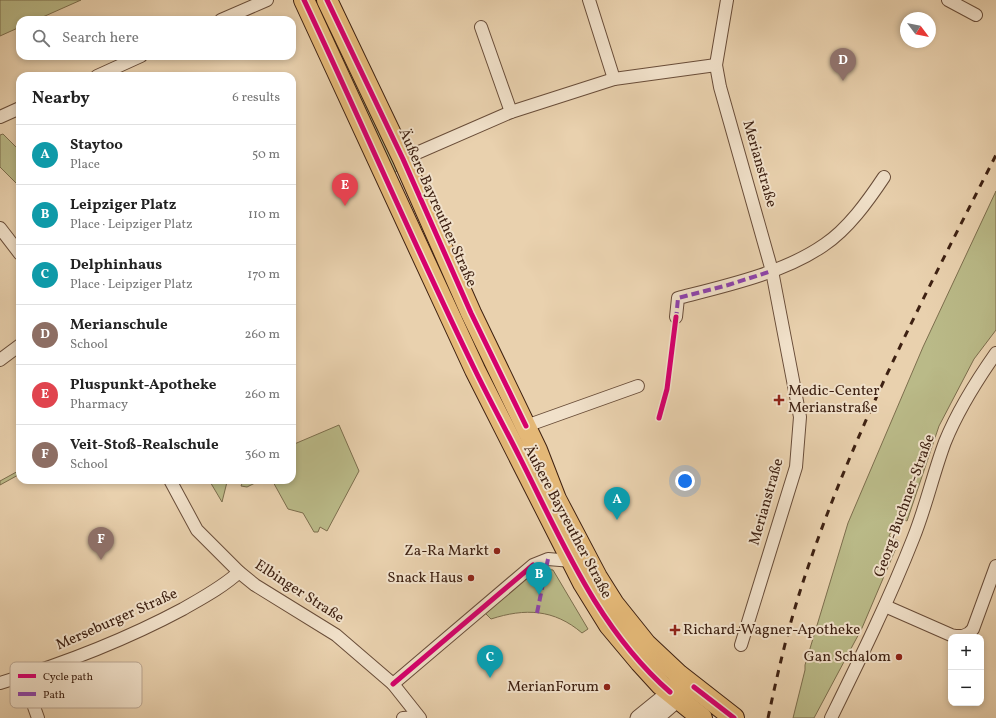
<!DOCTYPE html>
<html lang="en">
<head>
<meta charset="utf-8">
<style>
  :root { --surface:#fff; --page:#f6f6f6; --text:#222; --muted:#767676; --line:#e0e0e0; --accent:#2563eb }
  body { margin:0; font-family:Vollkorn,serif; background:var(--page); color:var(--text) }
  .controls { position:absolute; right:12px; bottom:12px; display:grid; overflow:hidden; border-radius:8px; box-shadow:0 2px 6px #0003 }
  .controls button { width:36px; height:36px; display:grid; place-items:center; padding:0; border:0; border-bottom:1px solid var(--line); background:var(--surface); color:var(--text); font:20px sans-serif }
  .compass { position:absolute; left:900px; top:12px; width:36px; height:36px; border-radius:50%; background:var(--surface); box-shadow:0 2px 6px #0003; rotate:122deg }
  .you { position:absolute; left:685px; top:481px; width:14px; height:14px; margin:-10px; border:3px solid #fff; border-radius:50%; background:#1a73e8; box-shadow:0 0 0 6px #1a73e833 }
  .badge { display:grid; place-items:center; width:26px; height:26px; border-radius:50%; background:var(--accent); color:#fff; font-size:13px; font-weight:700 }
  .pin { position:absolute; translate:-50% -33px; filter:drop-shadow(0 1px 2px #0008) }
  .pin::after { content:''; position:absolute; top:21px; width:14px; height:12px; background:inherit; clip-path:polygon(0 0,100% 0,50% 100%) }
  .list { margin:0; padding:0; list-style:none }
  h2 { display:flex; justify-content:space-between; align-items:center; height:52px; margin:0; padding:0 16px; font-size:17px }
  h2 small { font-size:13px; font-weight:400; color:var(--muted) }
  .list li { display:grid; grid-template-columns:26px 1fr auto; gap:12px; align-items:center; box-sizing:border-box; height:60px; padding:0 16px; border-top:1px solid var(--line) }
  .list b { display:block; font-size:15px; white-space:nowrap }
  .list p { margin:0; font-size:13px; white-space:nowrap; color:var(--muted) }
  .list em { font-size:13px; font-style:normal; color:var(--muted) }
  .icon { flex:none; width:22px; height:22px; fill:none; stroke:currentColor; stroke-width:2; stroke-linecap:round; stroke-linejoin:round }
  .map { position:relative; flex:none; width:996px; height:718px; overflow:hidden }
  .search { position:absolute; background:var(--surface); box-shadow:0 2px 6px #0003; left:16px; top:16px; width:280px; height:44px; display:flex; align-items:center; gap:10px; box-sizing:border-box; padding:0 14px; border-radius:12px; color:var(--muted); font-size:15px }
  .panel { position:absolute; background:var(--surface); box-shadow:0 2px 6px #0003; left:16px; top:72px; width:280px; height:412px; border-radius:12px }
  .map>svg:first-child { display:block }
  .green { fill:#baba88; stroke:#7c6e4d }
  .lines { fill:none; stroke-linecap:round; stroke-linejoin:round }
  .minor-casing { stroke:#694d39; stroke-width:14 }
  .tertiary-casing { stroke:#694d39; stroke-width:17 }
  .primary-casing { stroke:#3e2112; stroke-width:22 }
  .minor { stroke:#f1e1ca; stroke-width:12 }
  .tertiary { stroke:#f1e1ca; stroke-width:15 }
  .primary { stroke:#e4b877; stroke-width:20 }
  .rail { stroke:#3e2112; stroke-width:3; stroke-dasharray:7 7; stroke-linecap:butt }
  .quiet { stroke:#8e44ad; stroke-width:4; stroke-dasharray:8 4; stroke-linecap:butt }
  .cycleway-casing { stroke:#f1e1ca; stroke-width:8 }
  .cycleway { stroke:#d6006c; stroke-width:5 }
  .poi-dot { fill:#8f2418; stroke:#f1e1ca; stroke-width:1.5 }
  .labels { text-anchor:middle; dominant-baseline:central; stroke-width:4; stroke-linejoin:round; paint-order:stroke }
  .street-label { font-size:15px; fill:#3e2112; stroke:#f1e1ca }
  .poi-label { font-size:15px; fill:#3e2112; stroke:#f1e1ca; text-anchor:end }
  .key { fill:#f1e1ca; stroke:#bba793; stroke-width:1 }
  .key-label { font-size:11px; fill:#3e2112 }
</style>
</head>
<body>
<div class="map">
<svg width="996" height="718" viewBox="0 0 996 718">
  <rect width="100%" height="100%" fill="#e9d1ae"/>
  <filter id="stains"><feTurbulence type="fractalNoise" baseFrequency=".005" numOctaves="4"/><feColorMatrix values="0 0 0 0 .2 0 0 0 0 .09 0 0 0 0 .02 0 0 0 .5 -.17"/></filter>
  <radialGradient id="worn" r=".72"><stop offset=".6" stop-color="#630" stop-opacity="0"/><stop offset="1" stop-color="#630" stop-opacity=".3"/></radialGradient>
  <!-- green -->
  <g class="green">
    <polygon points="0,0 81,0 36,20 20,20 20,27 0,36"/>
    <polygon points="310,0 322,0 401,169 390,175"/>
    <polygon points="3,134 20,151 20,187 0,167 0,135"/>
    <polygon points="996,191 996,330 974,359 939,426 907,521 898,517 889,536 899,541 862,628 814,718 793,718 805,670 805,665 848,523 923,347"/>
    <polygon points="339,425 359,471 327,531 320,527 318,532 314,532 303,513 288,509 272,480 292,480 292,445"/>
    <polygon points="20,470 20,474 0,485 0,481"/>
    <polygon points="209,480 221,480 227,482 222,502"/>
    <polygon points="239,480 261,480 247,487 241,486 243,481"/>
    <path d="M537,568L553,570L588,629L582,633C554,609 525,608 491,619L485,613Z"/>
  </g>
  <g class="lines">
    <defs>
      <g id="minor">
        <polyline points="589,0 614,79"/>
        <polyline points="727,0 716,65 720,87 772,271 800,417 796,467 741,645"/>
        <polyline points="948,0 976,15"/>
        <polyline points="221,20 267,0"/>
        <polyline points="481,27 511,112"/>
        <polyline points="97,76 141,56"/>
        <polyline points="0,117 20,108"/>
        <polyline points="403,159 511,112 614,79 716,65"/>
        <polyline points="0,228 20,254"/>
        <path d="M676,317L678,298C725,286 784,273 824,245C848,229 868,201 884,177"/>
        <polyline points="0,360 20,345"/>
        <polyline points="526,426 638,386"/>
        <polyline points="170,480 197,530 239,572 255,585 336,635 393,684 420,718"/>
        <path d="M885,606L951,635C960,637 967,637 973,629L996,566"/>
        <polyline points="23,676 38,718"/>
        <path d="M0,683C63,664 125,640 183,609C202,598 223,587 239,572"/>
        <polyline points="393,684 533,565 548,559 572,561"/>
        <polyline points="403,718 418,717"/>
        <path d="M831,718C860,659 889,600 913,539C926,507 933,474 945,442C958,410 977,380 996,353"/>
      </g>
      <g id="tertiary">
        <polyline points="638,718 670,692 679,688"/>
        <polyline points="656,718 686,692"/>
      </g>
      <g id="primary">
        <polyline points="304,0 475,370 583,583 609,625 640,662 661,685 702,718"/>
        <polyline points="327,0 403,159 471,313 537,450 556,499 597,577 614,604 646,644 679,675 734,718"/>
      </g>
    </defs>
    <!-- minor casing -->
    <use href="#minor" class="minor-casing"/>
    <!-- tertiary casing -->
    <use href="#tertiary" class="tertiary-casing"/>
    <!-- primary casing -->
    <use href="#primary" class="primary-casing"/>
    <!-- minor -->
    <use href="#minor" class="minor"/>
    <!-- tertiary -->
    <use href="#tertiary" class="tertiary"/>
    <!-- primary -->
    <use href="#primary" class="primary"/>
    <!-- rail -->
    <path class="rail" d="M768,718C778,671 789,624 804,579C853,431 926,293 996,155"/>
    <!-- quiet -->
    <g class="quiet">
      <polyline points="676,320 678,298 728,285 772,271"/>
      <polyline points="537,613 548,559"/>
    </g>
    <defs>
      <g id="cycleway">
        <path d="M304,0C362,123 415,247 475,370C489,399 505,428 520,458C562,541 598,629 670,692"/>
        <polyline points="327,0 403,159 471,313 526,426"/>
        <polyline points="659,418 667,389 676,317"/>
        <polyline points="393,684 533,565"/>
        <polyline points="694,687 734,718"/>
      </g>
    </defs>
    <!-- cycleway casing -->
    <use href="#cycleway" class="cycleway-casing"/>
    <!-- cycleway -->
    <use href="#cycleway" class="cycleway"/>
  </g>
  <!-- markers -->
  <g class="poi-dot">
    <path d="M777 394h4v4h4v4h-4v4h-4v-4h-4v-4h4z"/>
    <circle cx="497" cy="551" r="4"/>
    <circle cx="471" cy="578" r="4"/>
    <path d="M673 624h4v4h4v4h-4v4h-4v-4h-4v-4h4z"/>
    <circle cx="899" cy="657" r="4"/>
    <circle cx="607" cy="687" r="4"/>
  </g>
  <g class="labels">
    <!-- street labels -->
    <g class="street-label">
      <text transform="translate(759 164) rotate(74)">Merianstraße</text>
      <text transform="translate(437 208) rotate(66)">Äußere Bayreuther Straße</text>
      <text transform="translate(767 502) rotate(-74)">Merianstraße</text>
      <text transform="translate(905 506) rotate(-70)">Georg-Buchner-Straße</text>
      <text transform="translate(567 522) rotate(62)">Äußere Bayreuther Straße</text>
      <text transform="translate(299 592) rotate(33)">Elbinger Straße</text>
      <text transform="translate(117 620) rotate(-24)">Merseburger Straße</text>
    </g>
    <!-- poi labels -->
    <g class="poi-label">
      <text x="788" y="391" text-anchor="start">Medic-Center<tspan x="788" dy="17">Merianstraße</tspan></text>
      <text x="489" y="551">Za-Ra Markt</text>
      <text x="463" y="578">Snack Haus</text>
      <text x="683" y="630" text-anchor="start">Richard-Wagner-Apotheke</text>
      <text x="891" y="657">Gan Schalom</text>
      <text x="599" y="687">MerianForum</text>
    </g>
  </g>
  <!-- legend -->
  <rect x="10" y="662" width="132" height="46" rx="6" class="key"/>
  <rect x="18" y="674" width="18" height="4" fill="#d6006c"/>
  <rect x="18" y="692" width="18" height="4" fill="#8e44ad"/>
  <g class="key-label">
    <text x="43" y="680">Cycle path</text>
    <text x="43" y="698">Path</text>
  </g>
  <rect width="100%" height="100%" filter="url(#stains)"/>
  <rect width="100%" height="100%" fill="url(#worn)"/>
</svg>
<div class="controls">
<button>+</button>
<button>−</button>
</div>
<svg class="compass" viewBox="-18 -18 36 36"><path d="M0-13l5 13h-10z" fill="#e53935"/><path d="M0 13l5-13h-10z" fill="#767676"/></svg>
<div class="you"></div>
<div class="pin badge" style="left:617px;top:520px;background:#0f9aa8">A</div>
<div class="pin badge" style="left:539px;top:595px;background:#0f9aa8">B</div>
<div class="pin badge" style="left:490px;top:678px;background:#0f9aa8">C</div>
<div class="pin badge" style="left:843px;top:81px;background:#8d6e63">D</div>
<div class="pin badge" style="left:345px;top:206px;background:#e0444e">E</div>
<div class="pin badge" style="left:101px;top:560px;background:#8d6e63">F</div>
<div class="search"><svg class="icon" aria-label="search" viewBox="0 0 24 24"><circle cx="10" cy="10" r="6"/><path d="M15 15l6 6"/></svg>Search here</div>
<section class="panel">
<h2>Nearby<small>6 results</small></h2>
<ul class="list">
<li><span class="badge" style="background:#0f9aa8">A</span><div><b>Staytoo</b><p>Place</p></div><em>50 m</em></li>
<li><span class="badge" style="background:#0f9aa8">B</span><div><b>Leipziger Platz</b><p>Place · Leipziger Platz</p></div><em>110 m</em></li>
<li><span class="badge" style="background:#0f9aa8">C</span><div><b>Delphinhaus</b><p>Place · Leipziger Platz</p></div><em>170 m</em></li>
<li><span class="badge" style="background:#8d6e63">D</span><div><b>Merianschule</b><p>School</p></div><em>260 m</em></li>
<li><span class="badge" style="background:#e0444e">E</span><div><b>Pluspunkt-Apotheke</b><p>Pharmacy</p></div><em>260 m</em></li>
<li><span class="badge" style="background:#8d6e63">F</span><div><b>Veit-Stoß-Realschule</b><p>School</p></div><em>360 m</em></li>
</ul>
</section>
</div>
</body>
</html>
